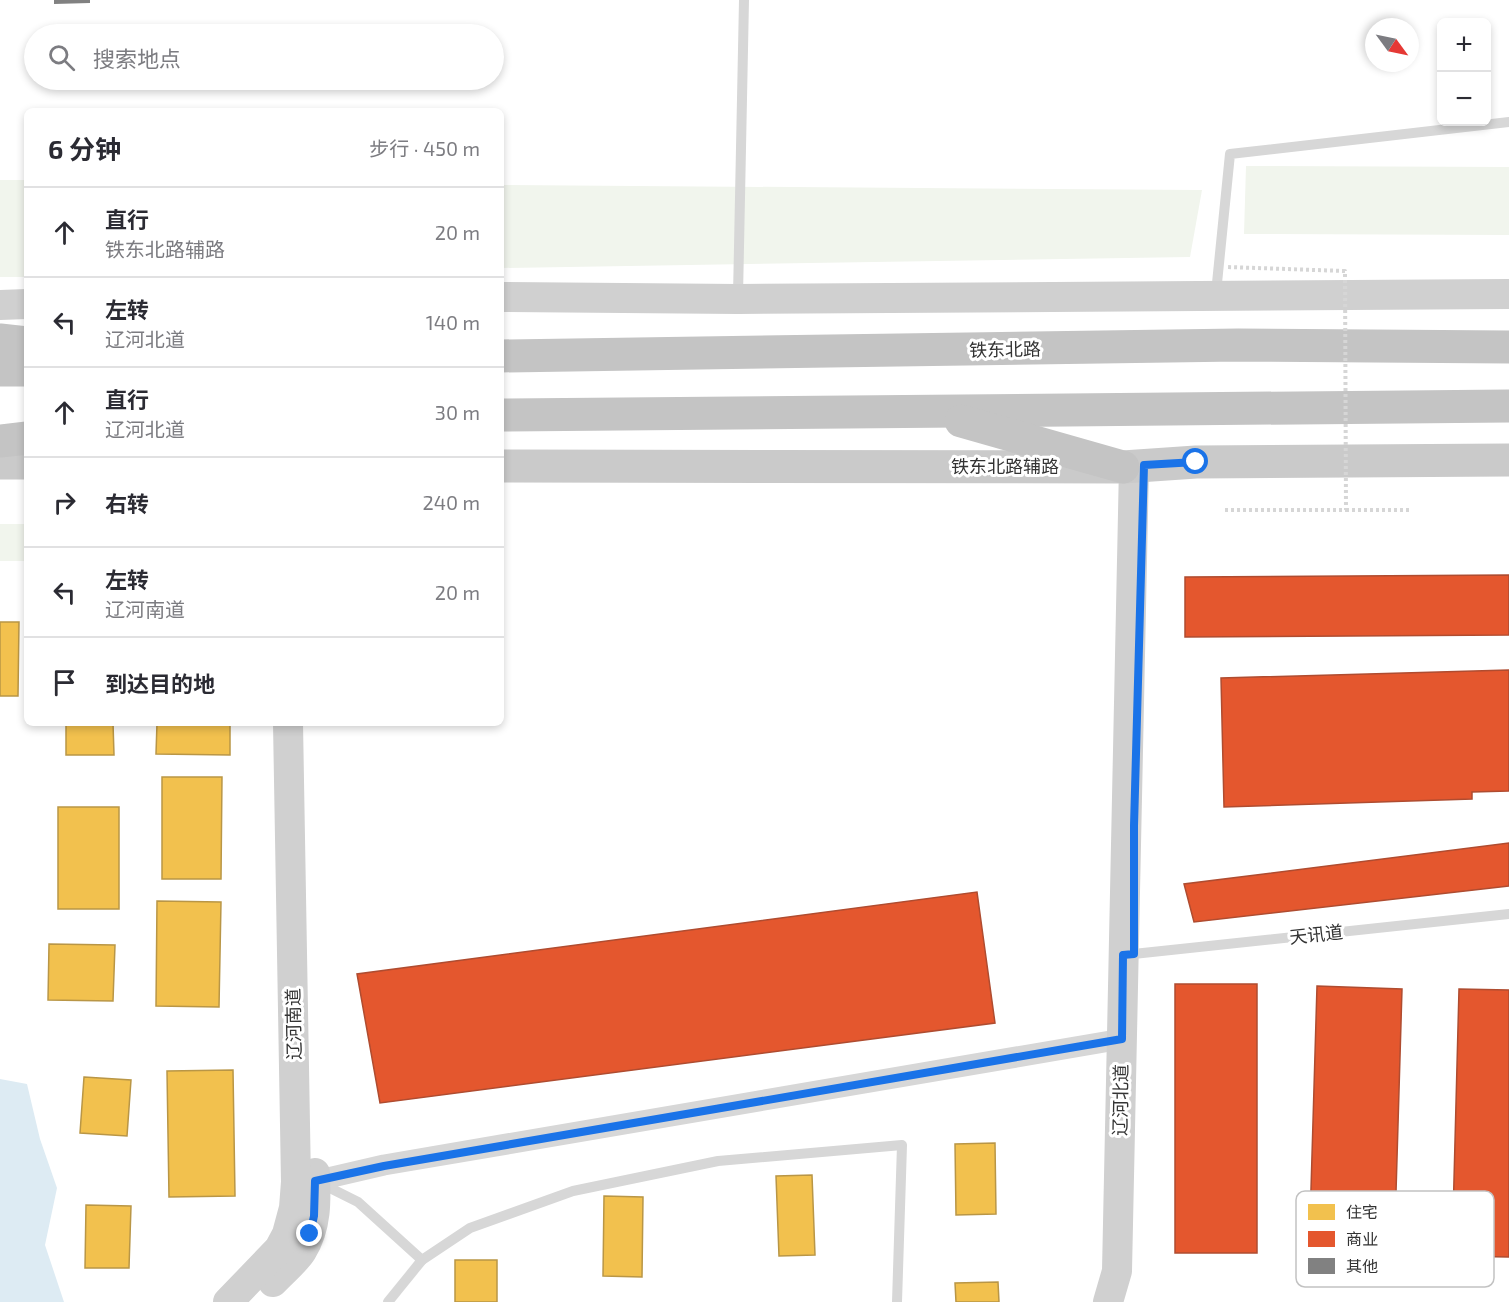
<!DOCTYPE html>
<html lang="zh">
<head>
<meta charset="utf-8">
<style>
  :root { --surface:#fff; --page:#f7f7f7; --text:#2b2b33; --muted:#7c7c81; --line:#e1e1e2 }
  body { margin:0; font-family:"Exo 2","Noto Sans SC",sans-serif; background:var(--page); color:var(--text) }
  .controls { position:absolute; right:18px; top:18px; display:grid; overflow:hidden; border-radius:9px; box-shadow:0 3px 9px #0003 }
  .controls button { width:54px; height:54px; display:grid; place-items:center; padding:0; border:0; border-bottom:2px solid var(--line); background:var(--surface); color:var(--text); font:30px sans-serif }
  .compass { position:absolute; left:1365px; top:18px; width:54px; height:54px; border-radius:50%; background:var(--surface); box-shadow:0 3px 9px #0003; rotate:123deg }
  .stop { position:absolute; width:18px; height:18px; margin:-14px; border:4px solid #1a73e8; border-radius:50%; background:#fff }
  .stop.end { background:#1a73e8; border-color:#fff; box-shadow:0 2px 6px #0008 }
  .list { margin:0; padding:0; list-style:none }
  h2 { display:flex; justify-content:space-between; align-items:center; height:78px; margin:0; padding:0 24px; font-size:26px }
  h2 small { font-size:20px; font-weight:400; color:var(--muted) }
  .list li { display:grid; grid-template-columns:39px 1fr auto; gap:18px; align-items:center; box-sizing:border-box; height:90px; padding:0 24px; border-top:2px solid var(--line) }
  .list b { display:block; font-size:22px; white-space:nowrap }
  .list p { margin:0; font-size:20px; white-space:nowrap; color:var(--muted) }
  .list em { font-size:20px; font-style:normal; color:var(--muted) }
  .icon { flex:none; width:33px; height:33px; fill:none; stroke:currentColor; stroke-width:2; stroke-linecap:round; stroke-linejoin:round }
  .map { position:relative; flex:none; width:1509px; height:1302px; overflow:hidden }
  .search { position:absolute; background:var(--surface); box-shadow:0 3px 9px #0003; left:24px; top:24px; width:480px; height:66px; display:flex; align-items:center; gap:15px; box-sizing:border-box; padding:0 21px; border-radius:33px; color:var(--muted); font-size:22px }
  .panel { position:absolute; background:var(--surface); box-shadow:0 3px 9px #0003; left:24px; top:108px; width:480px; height:618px; border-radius:9px }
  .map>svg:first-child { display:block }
  .green { fill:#f1f5ed }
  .water { fill:#ddebf3 }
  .homes { fill:#f2c14e; stroke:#b99646; stroke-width:1.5 }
  .shops { fill:#e4572e; stroke:#af4c30; stroke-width:1.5 }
  .building { fill:#818181 }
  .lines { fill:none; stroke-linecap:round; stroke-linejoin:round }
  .path { stroke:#d6d6d6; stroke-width:4; stroke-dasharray:3 3; stroke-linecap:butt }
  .lane { stroke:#d7d7d7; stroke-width:10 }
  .street { stroke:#d7d7d7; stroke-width:21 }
  .secondary { stroke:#d0d0d0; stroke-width:30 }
  .primary { stroke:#cacaca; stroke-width:33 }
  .highway { stroke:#c4c4c4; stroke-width:33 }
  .path-bridge { stroke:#d6d6d6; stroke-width:4; stroke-dasharray:3 3; stroke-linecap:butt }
  .route { stroke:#1a73e8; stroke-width:8 }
  .labels { text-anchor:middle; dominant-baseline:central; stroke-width:6; stroke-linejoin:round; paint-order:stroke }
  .street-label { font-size:18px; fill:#333; stroke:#fff }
  .key { fill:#fff; stroke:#c2c2c2; stroke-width:1.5 }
  .key-label { font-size:16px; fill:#333 }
</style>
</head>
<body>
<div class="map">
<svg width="1509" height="1302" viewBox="0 0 1509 1302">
  <rect width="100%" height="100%" fill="#fff"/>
  <!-- green -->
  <g class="green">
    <polygon points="1246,166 1509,167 1509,235 1244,234"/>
    <polygon points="0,180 25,180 27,277 0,277"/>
    <polygon points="501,185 1202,190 1190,257 501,268"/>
    <rect x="0" y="524" width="27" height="37"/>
  </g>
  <!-- water -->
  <polygon class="water" points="0,1079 27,1084 40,1139 57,1188 45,1245 64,1302 0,1302"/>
  <!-- homes -->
  <g class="homes">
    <polygon points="0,622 19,622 18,696 0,696"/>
    <polygon points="66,723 113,723 114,755 66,755"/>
    <polygon points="157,723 230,723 230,755 156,754"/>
    <polygon points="162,777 222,777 221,879 162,879"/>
    <rect x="58" y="807" width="61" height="102"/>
    <polygon points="157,901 221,902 219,1007 156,1006"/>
    <polygon points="49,944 115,945 113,1001 48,1000"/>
    <polygon points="233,1070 235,1196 169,1197 167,1071"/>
    <polygon points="84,1077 131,1080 127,1136 80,1133"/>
    <polygon points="995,1143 996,1214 956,1215 955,1144"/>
    <polygon points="812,1175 815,1255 779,1256 776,1176"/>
    <polygon points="604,1196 643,1197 642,1277 603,1276"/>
    <polygon points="86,1205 131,1206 129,1268 85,1268"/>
    <rect x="455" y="1260" width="42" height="42"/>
    <polygon points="998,1282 999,1302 956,1302 955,1283"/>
  </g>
  <!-- shops -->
  <g class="shops">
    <polygon points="1509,575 1509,635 1185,637 1185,577"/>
    <polygon points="1509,670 1509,791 1472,792 1472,799 1224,807 1221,678"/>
    <polygon points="1509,843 1509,886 1194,922 1184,884"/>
    <polygon points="977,892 995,1023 380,1103 357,974"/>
    <rect x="1175" y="984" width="82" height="269"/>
    <polygon points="1317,986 1402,989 1394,1260 1309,1257"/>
    <polygon points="1459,989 1509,990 1509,1257 1452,1256"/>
  </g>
  <!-- building -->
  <polygon class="building" points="54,0 90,0 90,3 54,4"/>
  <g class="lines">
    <!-- path -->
    <polyline class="path" points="1346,510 1412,510"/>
    <!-- lane -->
    <g class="lane">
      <polyline points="1216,293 1230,154 1509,122"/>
      <polyline points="738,296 744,0"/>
      <polyline points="1124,955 1509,914"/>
      <polyline points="318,1182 358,1202 422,1260 470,1228 573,1191 718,1161 902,1145 897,1302"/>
      <polyline points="388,1302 422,1260"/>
    </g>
    <!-- street -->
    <polyline class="street" points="304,1181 315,1181 384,1165 1122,1039"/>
    <!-- secondary -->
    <g class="secondary">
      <polyline points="501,297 738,299 1509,294"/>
      <polyline points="0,305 27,304"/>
      <path d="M273,1282C282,1272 295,1262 302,1251C317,1227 316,1200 315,1173"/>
      <polyline points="228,1302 279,1249 287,1234 294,1208 296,1182 288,723"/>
      <polyline points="1108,1302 1117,1271 1134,466"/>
    </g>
    <!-- primary -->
    <g class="primary">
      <polyline points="0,463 27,463"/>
      <polyline points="501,466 1123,467 1196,462 1509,460"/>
    </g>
    <!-- highway -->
    <g class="highway">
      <polyline points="0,340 27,343"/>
      <polyline points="501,356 1238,345 1509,347"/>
      <polyline points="0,370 27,370"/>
      <polyline points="501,415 1509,406"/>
      <polyline points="961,421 1123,467"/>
      <polyline points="0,441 27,438"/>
    </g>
    <!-- path-bridge -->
    <polyline class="path-bridge" points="1225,510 1346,510 1345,271 1227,267"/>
  </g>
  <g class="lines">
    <!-- route -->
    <polyline class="route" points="310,1234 314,1216 315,1181 384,1166 1122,1039 1123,955 1134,954 1134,826 1144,465 1196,462"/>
  </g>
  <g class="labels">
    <!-- street labels -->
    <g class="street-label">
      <text transform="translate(1005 349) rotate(-1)">铁东北路</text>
      <text x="1005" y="466">铁东北路辅路</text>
      <text transform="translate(1316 934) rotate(-6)">天讯道</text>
      <text transform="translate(293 1024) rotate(-91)">辽河南道</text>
      <text transform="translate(1120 1100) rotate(-89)">辽河北道</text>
    </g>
  </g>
  <!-- legend -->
  <rect x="1296" y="1191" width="198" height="96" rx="9" class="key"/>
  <rect x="1308" y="1204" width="27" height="16" fill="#f2c14e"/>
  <rect x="1308" y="1231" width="27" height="16" fill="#e4572e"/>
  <rect x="1308" y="1258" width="27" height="16" fill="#818181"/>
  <g class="key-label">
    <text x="1346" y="1218">住宅</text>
    <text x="1346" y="1245">商业</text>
    <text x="1346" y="1272">其他</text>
  </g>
</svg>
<div class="controls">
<button>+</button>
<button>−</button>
</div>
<svg class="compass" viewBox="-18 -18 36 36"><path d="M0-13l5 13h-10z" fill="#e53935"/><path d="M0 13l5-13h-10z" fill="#7c7c81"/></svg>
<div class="stop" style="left:1196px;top:462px"></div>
<div class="stop end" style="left:310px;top:1234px"></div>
<div class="search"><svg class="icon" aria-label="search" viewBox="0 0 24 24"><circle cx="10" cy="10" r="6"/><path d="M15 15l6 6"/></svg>搜索地点</div>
<section class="panel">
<h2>6 分钟<small>步行 · 450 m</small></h2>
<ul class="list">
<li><svg class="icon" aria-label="ahead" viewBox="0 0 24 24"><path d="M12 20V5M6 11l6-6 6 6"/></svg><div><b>直行</b><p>铁东北路辅路</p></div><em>20 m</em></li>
<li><svg class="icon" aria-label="left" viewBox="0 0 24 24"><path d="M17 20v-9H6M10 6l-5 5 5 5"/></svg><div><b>左转</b><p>辽河北道</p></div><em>140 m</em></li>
<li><svg class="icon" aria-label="ahead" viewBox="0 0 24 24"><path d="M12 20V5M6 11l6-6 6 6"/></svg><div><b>直行</b><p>辽河北道</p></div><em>30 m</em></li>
<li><svg class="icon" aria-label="right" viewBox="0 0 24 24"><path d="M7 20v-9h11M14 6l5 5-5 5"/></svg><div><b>右转</b></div><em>240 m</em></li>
<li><svg class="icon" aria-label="left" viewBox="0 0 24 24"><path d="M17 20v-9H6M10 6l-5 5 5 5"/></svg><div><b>左转</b><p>辽河南道</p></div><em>20 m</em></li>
<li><svg class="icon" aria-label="arrive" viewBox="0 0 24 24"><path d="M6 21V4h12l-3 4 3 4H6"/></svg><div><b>到达目的地</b></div></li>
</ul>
</section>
</div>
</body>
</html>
